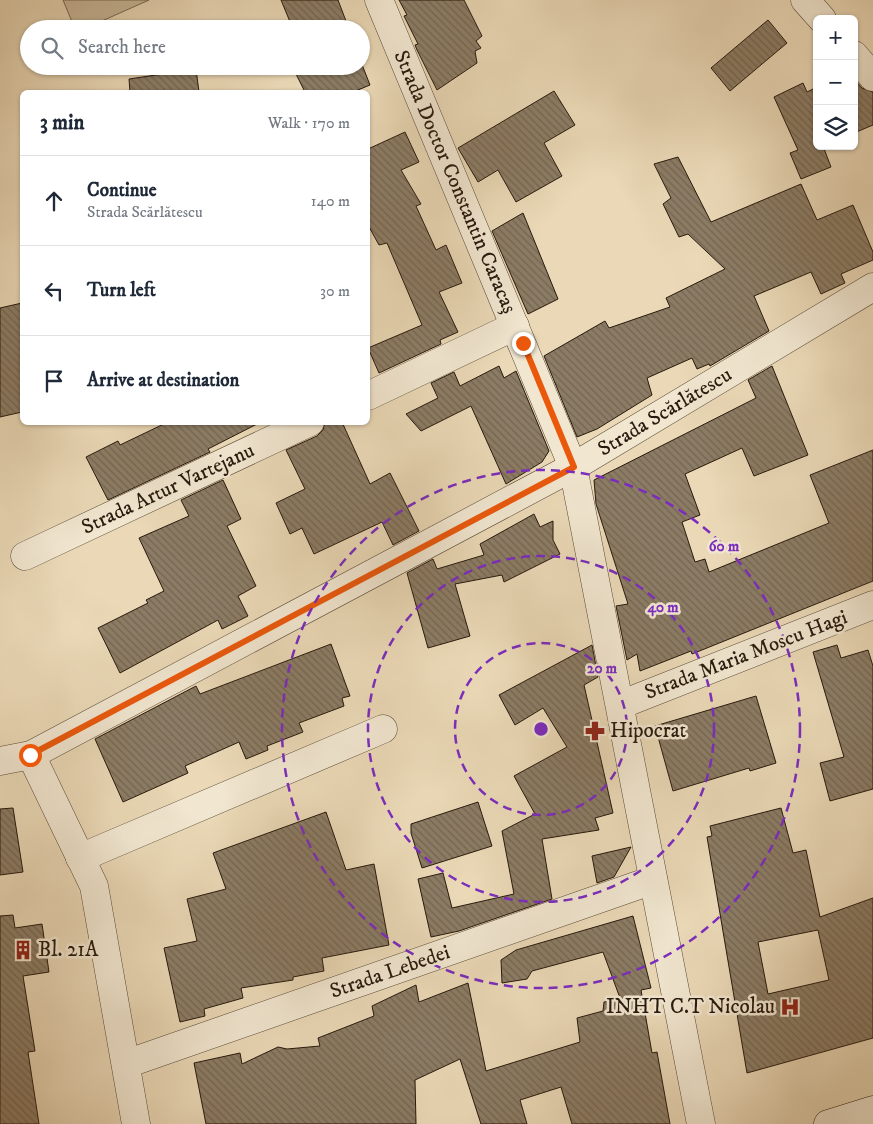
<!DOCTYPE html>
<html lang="en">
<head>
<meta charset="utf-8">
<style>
  :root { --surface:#fff; --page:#f2f2f3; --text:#1f2937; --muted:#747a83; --line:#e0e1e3 }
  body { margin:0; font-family:"IM FELL DW Pica",serif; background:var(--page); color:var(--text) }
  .controls { position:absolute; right:15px; top:15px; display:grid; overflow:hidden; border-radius:8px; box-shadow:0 1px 4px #0004 }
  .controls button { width:45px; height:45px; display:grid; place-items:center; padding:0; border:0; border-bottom:1px solid var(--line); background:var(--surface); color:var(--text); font:25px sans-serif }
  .stop { position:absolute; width:15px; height:15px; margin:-11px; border:4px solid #ea580c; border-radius:50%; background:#fff }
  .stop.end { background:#ea580c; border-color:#fff; box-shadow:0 1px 5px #0008 }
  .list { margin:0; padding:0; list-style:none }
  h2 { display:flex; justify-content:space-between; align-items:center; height:65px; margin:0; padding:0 20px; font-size:21px }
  h2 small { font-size:16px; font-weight:400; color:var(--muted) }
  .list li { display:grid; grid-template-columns:32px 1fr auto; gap:15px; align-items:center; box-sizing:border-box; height:90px; padding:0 20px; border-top:1px solid var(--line) }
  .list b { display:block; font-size:19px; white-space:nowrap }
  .list p { margin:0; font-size:16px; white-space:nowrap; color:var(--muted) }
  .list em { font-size:16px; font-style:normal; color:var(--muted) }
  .icon { flex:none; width:28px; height:28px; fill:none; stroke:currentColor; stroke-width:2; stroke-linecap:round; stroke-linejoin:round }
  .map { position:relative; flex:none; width:873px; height:1124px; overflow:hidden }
  .search { position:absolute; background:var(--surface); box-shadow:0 1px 4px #0004; left:20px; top:20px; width:350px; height:55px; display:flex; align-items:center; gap:12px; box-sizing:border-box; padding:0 18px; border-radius:28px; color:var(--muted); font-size:19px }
  .panel { position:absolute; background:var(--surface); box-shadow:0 1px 4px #0004; left:20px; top:90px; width:350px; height:335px; border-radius:8px }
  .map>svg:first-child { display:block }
  .pitch { fill:#c9b899; stroke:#786853 }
  .building { fill:url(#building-back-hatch); stroke:#27190d; fill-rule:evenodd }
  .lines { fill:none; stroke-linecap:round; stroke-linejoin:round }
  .street-casing { stroke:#584937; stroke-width:29 }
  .secondary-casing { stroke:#27190d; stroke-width:29 }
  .street { stroke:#f1e6d0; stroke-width:28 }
  .secondary { stroke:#f1e6d0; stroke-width:28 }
  .route { stroke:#ea580c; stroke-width:6 }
  .ring { fill:none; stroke:#7b2cbf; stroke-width:2.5; stroke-dasharray:9 6 }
  .labels { text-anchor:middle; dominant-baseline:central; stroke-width:5; stroke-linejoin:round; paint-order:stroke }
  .street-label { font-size:21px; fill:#27190d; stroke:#f1e6d0 }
  .poi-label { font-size:21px; fill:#27190d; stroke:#f1e6d0; text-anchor:start }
  .centre { fill:#7b2cbf; stroke:#f1e6d0; stroke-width:2.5 }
  .ring-label { font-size:15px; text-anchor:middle; font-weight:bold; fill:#7b2cbf; stroke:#f1e6d0; stroke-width:5; stroke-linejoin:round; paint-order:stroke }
</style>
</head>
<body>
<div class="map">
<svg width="873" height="1124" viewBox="0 0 873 1124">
  <defs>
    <pattern id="building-back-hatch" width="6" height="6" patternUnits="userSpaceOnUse" patternTransform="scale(1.25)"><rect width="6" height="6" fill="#8c7c65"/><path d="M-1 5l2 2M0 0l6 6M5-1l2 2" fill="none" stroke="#726552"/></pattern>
  </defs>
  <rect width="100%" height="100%" fill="#ead8b6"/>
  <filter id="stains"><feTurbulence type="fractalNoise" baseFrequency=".004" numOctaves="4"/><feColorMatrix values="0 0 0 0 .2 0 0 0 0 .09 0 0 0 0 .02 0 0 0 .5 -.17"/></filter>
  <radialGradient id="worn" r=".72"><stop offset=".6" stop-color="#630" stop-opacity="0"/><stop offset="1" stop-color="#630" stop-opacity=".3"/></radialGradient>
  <!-- pitch -->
  <polygon class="pitch" points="63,0 149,0 84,29 75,29"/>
  <!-- building -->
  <g class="building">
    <polygon points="281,0 338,0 349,29 293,29"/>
    <polygon points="399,0 464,0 482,36 476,41 481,48 475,51 477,63 437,90 417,50 415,45 418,44 404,16 407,15"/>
    <polygon points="768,20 787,43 730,91 711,68"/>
    <polygon points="361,62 370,85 353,92 305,92 294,70 285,74 281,66 361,66"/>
    <polygon points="196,69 199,92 130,92 129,79"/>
    <polygon points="854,79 862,88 873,92 873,125 854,133"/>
    <polygon points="803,83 807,92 817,87 817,146 823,146 831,167 801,179 790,153 798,150 774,97"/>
    <polygon points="554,91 575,125 544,143 562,176 516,202 498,170 478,182 458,148"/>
    <polygon points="405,132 419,162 401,170 421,204 416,206 436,250 446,245 462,283 439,292 458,332 440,340 441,344 379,373 368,348 422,325 387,243 379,245 368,225 368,149"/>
    <polygon points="678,157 711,222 801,184 817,220 853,205 873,252 873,260 841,274 845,283 821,294 811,272 754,296 769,331 710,366 709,364 697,369 692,358 647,378 652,395 597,429 577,437 544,356 605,321 609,328 670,307 666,298 725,269 688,234 679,237 663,204 671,198 654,164"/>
    <polygon points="523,213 558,299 528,314 492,231"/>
    <polygon points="22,303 22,412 0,417 0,308"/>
    <polygon points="499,366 504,378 516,371 549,451 542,462 506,484 471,406 421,431 406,414 438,398 431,383 454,372 460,386"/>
    <polygon points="772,366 808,455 754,476 742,448 685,474 700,515 682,522 695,562 705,559 709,572 829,523 810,475 873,450 873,581 692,654 691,651 640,671 637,654 627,660 616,606 628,604 596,504 594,480 756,398 748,380"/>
    <polygon points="168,422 261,422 208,449 210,452 108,500 86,457 118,441 120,445"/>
    <polygon points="325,422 342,422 370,484 390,473 419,531 393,545 382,522 314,554 302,528 290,534 276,503 305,489 286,450 317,436 323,430"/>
    <polygon points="223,480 241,519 227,526 256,586 238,596 248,616 222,629 218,620 120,673 98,628 148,603 146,600 164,591 139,538 189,516 181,500"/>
    <polygon points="534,514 540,527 553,521 553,540 560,554 504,582 502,575 455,584 470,636 428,648 407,573 433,559 437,569 484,555 480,544"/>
    <polygon points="331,644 350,696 342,698 344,706 299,723 303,732 267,746 268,750 246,759 239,742 185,766 188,773 123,802 95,739 196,686 200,694"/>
    <polygon points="592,645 598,677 584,685 613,813 595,818 599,830 542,839 552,899 459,931 431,937 418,879 443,873 452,908 514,894 502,831 535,814 514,776 567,747 543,708 515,725 499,695"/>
    <polygon points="837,645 841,658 868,650 873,666 873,789 830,801 820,763 844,757 813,652"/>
    <polygon points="756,696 776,763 750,771 749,768 673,791 655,726"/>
    <polygon points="478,802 492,846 422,868 411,833 411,824"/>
    <polygon points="13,808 23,872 0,875 0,809"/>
    <path d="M781,808L793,853L806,850L820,917L873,898V1038L747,1073L707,837L712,836L710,826ZM818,930L829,980L768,994L758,942Z"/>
    <polygon points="326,812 346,870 374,864 389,945 322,958 324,971 293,977 293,980 241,988 243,998 204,1009 205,1016 180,1022 164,948 197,941 187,899 226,889 213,853"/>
    <polygon points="631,847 614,877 597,883 592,856"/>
    <polygon points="13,915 15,928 42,924 49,972 23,976 35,1051 28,1052 39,1124 0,1124 0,916"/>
    <polygon points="633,916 651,988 641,990 652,1053 657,1052 670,1124 572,1124 561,1087 520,1100 527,1124 481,1124 460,1059 415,1080 416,1124 206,1124 194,1063 240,1053 242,1064 278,1047 287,1049 320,1046 318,1038 374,1016 372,1006 416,985 419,1002 468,983 486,1071 580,1042 577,1018 603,1011 604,1002 620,998 603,952 532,971 527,979 502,983 501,960 516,950"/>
  </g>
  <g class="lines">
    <defs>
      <g id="street">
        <polyline points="379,0 573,467 701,1124"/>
        <polyline points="805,0 822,19"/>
        <polyline points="854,55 873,77"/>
        <polyline points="368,396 515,326"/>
        <polyline points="25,556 310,422"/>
        <polyline points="620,705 873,605"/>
        <polyline points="31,755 94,886 136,1124"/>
        <polyline points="0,761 31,755 573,467 873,287"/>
        <polyline points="80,858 383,729"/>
        <polyline points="126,1064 653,880"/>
      </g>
      <polyline id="secondary" points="828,1124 873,1110"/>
    </defs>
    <!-- street casing -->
    <use href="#street" class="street-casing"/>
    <!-- secondary casing -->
    <use href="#secondary" class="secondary-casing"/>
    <!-- street -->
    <use href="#street" class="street"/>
    <!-- secondary -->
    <use href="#secondary" class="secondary"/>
  </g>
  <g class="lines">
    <!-- route -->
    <polyline class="route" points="30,755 574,467 523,343"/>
  </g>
  <!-- distance rings -->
  <g class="ring">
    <circle cx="541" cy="729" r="86"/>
    <circle cx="541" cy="729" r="173"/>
    <circle cx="541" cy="729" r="259"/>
  </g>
  <!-- icons -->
  <defs>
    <symbol id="pharmacy-bare" viewBox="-9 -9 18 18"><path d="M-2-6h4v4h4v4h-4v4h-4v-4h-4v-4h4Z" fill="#8f2418" stroke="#f1e6d0" stroke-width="2.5" paint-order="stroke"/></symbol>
    <symbol id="building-bare" viewBox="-9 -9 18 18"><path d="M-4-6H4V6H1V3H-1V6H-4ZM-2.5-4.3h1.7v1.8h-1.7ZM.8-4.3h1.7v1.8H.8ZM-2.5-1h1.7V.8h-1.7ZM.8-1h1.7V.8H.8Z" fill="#8f2418" stroke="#f1e6d0" stroke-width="2.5" paint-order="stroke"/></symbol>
    <symbol id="hospital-bare" viewBox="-9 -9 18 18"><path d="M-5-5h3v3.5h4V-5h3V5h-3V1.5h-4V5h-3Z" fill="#8f2418" stroke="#f1e6d0" stroke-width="2.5" paint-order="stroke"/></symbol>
  </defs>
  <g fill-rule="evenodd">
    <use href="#pharmacy-bare" x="581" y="717" width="28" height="28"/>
    <use href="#building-bare" x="9" y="936" width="28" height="28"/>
    <use href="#hospital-bare" x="776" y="993" width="28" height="28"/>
  </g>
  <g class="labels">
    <!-- street labels -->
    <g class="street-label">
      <text transform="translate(455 182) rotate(67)">Strada Doctor Constantin Caracaș</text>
      <text transform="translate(665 412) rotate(-31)">Strada Scărlătescu</text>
      <text transform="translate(168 489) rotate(-25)">Strada Artur Vartejanu</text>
      <text transform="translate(746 655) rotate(-21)">Strada Maria Moscu Hagi</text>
      <text transform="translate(390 972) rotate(-19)">Strada Lebedei</text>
    </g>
    <!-- poi labels -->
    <g class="poi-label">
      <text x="610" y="731">Hipocrat</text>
      <text x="38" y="950">Bl. 21A</text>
      <text x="775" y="1007" text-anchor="end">INHT C.T Nicolau</text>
    </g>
  </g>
  <circle cx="541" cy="729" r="8" class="centre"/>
  <g class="ring-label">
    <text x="724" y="551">60 m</text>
    <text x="663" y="612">40 m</text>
    <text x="602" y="673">20 m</text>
  </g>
  <rect width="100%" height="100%" filter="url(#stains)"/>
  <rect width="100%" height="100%" fill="url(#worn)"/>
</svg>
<div class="controls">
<button>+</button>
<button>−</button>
<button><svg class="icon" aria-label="layers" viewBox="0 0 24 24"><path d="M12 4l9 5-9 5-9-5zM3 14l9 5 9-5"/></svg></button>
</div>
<div class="stop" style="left:30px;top:755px"></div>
<div class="stop end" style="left:523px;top:343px"></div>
<div class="search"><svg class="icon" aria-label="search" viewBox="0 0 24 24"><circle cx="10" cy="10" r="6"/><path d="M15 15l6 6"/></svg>Search here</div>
<section class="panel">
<h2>3 min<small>Walk · 170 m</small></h2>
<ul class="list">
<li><svg class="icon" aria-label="ahead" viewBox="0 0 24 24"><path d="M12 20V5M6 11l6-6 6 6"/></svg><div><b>Continue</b><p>Strada Scărlătescu</p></div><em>140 m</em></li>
<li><svg class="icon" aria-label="left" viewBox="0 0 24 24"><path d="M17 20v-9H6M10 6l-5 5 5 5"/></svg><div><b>Turn left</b></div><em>30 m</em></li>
<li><svg class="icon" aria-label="arrive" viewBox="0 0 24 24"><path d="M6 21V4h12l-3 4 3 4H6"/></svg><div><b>Arrive at destination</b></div></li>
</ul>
</section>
</div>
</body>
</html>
